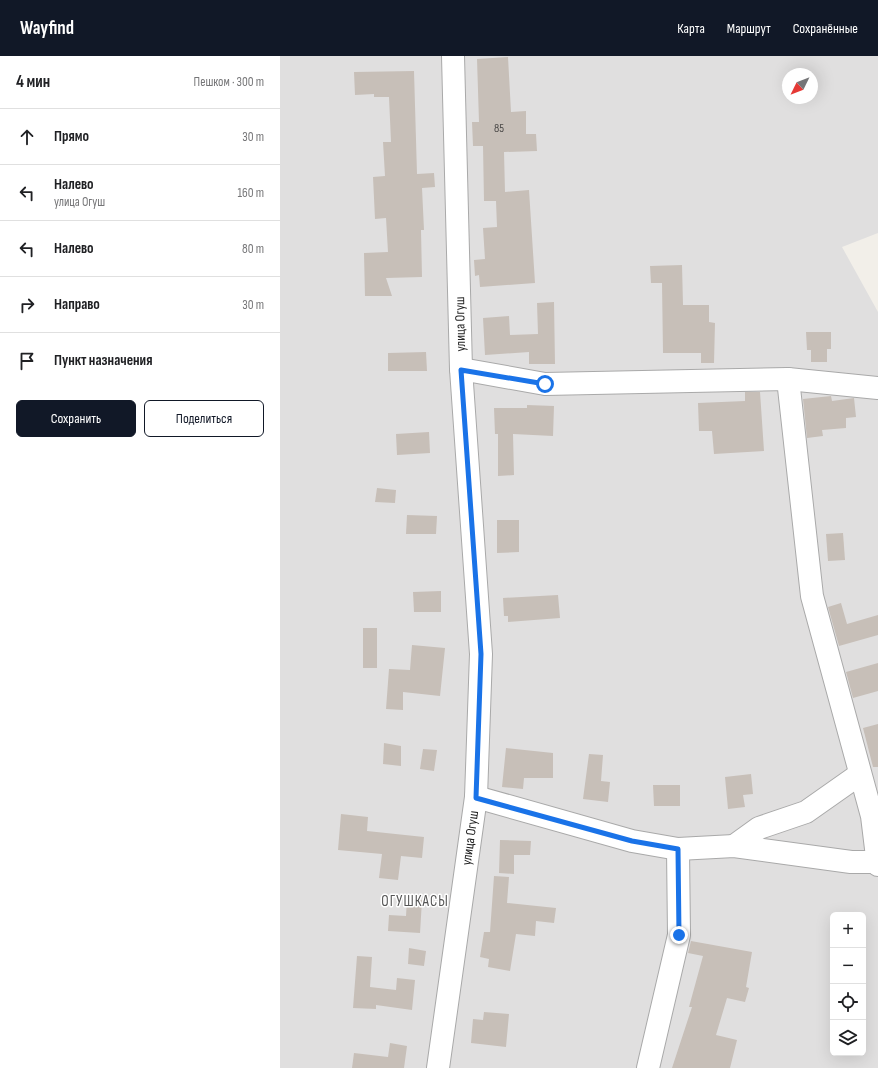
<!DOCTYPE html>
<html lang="ru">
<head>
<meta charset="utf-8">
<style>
  :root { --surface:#fff; --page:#f2f2f2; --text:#202124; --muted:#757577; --line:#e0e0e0; --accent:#111827 }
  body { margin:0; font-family:"Sofia Sans Condensed",sans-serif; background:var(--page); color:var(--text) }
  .controls { position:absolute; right:12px; bottom:12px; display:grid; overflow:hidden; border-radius:6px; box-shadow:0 4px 16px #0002 }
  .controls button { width:36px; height:36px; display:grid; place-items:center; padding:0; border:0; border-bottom:1px solid var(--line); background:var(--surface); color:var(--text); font:20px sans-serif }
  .compass { position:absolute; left:502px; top:12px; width:36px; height:36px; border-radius:50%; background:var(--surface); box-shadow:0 4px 16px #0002; rotate:227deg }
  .stop { position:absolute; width:12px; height:12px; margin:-9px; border:3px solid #1a73e8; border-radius:50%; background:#fff }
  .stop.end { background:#1a73e8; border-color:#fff; box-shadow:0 1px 4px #0008 }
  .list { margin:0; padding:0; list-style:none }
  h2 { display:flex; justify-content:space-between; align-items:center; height:52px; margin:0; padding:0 16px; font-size:17px }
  h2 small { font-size:13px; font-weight:400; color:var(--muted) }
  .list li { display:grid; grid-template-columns:26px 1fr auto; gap:12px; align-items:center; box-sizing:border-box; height:56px; padding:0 16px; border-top:1px solid var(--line) }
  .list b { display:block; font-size:15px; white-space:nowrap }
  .list p { margin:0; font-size:13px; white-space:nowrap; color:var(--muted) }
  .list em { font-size:13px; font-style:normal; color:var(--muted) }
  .actions { display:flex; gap:8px; padding:12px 16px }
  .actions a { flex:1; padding:9px 0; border:1px solid var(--accent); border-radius:6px; text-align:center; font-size:14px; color:var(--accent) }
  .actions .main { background:var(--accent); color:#fff }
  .icon { flex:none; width:22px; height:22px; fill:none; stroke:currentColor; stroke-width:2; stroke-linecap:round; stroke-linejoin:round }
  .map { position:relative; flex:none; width:598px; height:1012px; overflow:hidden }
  header { display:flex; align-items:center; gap:24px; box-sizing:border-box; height:56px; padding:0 20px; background:var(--accent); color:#fff }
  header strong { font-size:19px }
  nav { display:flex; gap:22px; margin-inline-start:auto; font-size:14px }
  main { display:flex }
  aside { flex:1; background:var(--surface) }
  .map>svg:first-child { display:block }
  .residential { fill:#e0dfdf; fill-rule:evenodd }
  .building { fill:#c7bfb8 }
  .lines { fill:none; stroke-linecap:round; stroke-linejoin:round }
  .minor-casing { stroke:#a9a9a9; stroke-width:24 }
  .minor { stroke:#fff; stroke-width:22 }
  .route { stroke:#1a73e8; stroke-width:5 }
  .labels { text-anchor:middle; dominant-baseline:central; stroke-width:3; stroke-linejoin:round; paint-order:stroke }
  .number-label { font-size:12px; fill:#4b4948 }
  .street-label { font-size:14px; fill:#222; stroke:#fff }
  .neighbourhood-label { font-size:15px; letter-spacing:1px; fill:#555; stroke:#fff }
</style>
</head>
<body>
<header>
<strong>Wayfind</strong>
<nav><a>Карта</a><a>Маршрут</a><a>Сохранённые</a></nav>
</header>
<main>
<aside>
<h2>4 мин<small>Пешком · 300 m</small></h2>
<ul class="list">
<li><svg class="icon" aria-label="ahead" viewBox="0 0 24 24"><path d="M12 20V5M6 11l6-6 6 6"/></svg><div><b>Прямо</b></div><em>30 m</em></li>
<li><svg class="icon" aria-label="left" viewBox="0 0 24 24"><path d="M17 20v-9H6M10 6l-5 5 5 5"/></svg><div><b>Налево</b><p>улица Огуш</p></div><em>160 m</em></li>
<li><svg class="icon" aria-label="left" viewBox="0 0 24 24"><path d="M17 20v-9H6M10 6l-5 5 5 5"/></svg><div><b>Налево</b></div><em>80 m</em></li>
<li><svg class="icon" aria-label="right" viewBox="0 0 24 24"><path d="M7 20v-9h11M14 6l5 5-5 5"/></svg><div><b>Направо</b></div><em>30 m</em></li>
<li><svg class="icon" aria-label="arrive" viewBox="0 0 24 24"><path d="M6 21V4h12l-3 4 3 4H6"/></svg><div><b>Пункт назначения</b></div></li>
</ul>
<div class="actions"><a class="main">Сохранить</a><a>Поделиться</a></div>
</aside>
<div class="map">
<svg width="598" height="1012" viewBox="0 0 598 1012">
  <rect width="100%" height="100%" fill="#f2efe9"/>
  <!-- residential -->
  <path class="residential" d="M0,0H598V177L562,191L598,256V1012H0ZM508,18H532V42H508ZM553,859H583V997H553Z"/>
  <!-- building -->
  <g class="building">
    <polygon points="228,1 231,56 246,55 246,78 256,78 257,95 224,96 225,136 249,134 255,227 200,231 199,219 195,220 194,204 205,203 203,172 217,171 216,145 204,145 203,90 193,90 192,66 199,66 197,3"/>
    <polygon points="134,15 137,118 154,117 155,131 142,132 144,174 141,174 142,221 106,222 112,240 85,240 84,197 108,196 106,162 95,163 93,121 105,120 103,86 111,86 109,41 94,41 94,38 75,39 74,16"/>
    <polygon points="402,209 403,249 429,249 429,266 435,267 434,307 421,307 421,297 383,297 382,227 371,227 370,210"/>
    <polygon points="274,246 275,308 249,308 249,296 205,299 203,262 229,260 230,279 258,278 257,247"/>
    <polygon points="526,276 551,276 551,293 547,293 547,306 531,306 531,294 527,294"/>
    <polygon points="146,296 147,315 108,315 108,297"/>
    <polygon points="465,336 480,336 484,395 434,398 432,375 419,375 418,347 465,345"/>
    <polygon points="551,340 552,345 574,342 576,361 566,362 566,372 542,374 543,380 527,382 523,343"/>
    <polygon points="247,349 274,350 273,380 233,378 234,419 218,420 218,378 215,378 214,352 247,352"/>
    <polygon points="149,376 150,397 117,399 116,378"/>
    <polygon points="97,432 116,434 115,447 95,446"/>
    <polygon points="127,459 157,460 156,478 126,478"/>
    <polygon points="217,464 239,464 239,496 217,497"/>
    <polygon points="563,477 565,504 548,505 546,478"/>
    <polygon points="161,535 161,556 134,556 133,536"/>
    <polygon points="278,539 280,562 228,566 228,560 224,560 223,542"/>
    <polygon points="561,547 567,568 598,559 598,579 559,590 548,551"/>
    <rect x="83" y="572" width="14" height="40"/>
    <polygon points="132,589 165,592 160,640 123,636 123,654 106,653 109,613 130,614"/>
    <polygon points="598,607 598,635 573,642 566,616"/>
    <polygon points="598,668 598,711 593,711 583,672"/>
    <polygon points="104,687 121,690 121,710 103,708"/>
    <polygon points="226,692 273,697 273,722 244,722 243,733 222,731"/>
    <polygon points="143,693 157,694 154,715 140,713"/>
    <polygon points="309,698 323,699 321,725 330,726 328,746 303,743"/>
    <polygon points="471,718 473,738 463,739 465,751 448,753 445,721"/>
    <polygon points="373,729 400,729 400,750 374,750"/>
    <polygon points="61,758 88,761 87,775 144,781 142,802 121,800 118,824 99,822 102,798 58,794"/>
    <polygon points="220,784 251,785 250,799 234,799 234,818 219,817"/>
    <polygon points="214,820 229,821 227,847 276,852 274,867 256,865 255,880 236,878 230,915 208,911 209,903 200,901 204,876 210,876"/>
    <polygon points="127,843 142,844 140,877 108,875 109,859 126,860"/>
    <polygon points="411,885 472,896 466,931 469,932 465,946 447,942 436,979 457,984 450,1012 392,1012 412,951 409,951 423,900 408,897"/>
    <polygon points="129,892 146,895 144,910 128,908"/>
    <polygon points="77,900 92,901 90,931 116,934 117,922 135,924 132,954 96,949 96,953 73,952"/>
    <polygon points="204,956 229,958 226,991 191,987 193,963 203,964"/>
    <polygon points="110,987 127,990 124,1012 72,1012 74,997 108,1001"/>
  </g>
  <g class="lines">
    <defs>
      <g id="minor">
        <polyline points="181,313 265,328 508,323 598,332"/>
        <polyline points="508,323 532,540 592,760 598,809"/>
        <polyline points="196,741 352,785 398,793 454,790 571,806 597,806"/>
        <polyline points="454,790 479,772 526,756 580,718"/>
        <polyline points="158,1012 196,741 201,598 181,313 173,0"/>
        <polyline points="368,1012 399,879 398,793"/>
      </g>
    </defs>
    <!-- minor casing -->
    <use href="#minor" class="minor-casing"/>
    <!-- minor -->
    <use href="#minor" class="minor"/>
  </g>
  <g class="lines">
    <!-- route -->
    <polyline class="route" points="265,328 181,314 201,598 196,742 352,785 398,793 399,879"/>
  </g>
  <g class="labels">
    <!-- number labels -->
    <g class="number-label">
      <text x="219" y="72">85</text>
    </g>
    <!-- street labels -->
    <g class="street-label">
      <text transform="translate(180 268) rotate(-91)">улица Огуш</text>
      <text transform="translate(190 782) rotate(-82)">улица Огуш</text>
    </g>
    <!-- neighbourhood labels -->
    <g class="neighbourhood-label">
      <text x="135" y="845">ОГУШКАСЫ</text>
    </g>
  </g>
</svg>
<div class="controls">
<button>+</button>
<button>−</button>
<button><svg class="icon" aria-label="locate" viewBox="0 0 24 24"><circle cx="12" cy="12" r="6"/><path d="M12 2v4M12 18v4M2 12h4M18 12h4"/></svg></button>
<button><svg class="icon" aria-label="layers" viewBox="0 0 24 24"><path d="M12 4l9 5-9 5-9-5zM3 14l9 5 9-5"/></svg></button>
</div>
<svg class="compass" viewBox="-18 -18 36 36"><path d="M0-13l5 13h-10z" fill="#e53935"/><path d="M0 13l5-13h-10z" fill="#757577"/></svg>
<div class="stop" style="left:265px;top:328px"></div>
<div class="stop end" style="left:399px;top:879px"></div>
</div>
</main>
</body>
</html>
